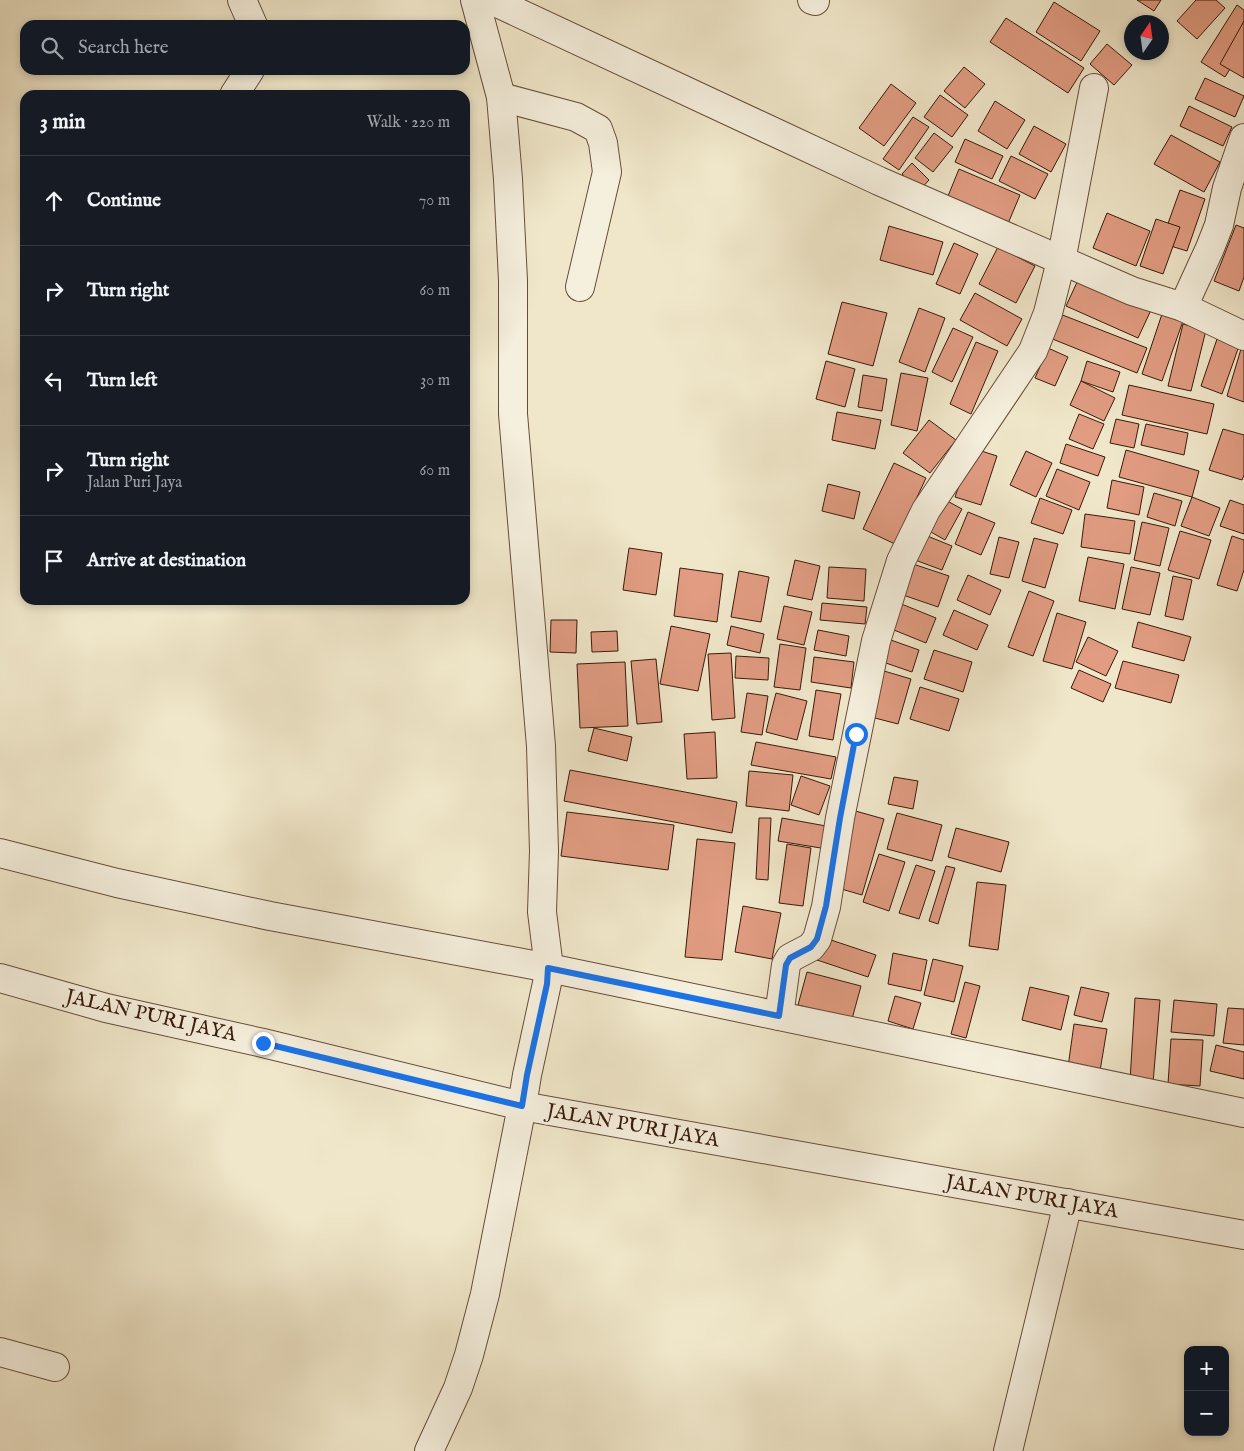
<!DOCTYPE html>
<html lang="en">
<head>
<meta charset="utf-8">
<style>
  :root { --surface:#171b24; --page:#242831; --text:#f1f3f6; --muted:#9ea1a6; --line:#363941 }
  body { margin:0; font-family:"IM FELL English",serif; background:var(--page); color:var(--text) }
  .controls { position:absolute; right:15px; bottom:15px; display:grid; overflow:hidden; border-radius:10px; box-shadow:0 2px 8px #0003 }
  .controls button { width:45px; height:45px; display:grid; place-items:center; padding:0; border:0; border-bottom:1px solid var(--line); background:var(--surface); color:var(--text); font:25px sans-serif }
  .compass { position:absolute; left:1124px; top:15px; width:45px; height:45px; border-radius:50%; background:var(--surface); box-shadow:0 2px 8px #0003; rotate:13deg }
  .stop { position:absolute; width:15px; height:15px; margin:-11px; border:4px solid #1a73e8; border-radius:50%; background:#fff }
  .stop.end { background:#1a73e8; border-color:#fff; box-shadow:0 1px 5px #0008 }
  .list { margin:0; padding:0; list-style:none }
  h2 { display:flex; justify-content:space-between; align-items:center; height:65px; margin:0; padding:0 20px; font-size:21px }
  h2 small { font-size:16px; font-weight:400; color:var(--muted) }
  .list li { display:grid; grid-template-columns:32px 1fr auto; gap:15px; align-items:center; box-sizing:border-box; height:90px; padding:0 20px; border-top:1px solid var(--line) }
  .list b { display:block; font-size:19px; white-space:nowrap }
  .list p { margin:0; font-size:16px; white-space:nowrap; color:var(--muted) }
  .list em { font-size:16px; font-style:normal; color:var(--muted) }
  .icon { flex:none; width:28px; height:28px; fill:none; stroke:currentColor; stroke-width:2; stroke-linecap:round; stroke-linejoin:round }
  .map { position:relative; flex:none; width:1244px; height:1451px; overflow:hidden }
  .search { position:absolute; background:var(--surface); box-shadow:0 2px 8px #0003; left:20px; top:20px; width:450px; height:55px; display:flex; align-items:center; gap:12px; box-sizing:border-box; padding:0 18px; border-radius:15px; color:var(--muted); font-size:19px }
  .panel { position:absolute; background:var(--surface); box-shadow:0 2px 8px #0003; left:20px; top:90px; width:450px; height:515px; border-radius:15px }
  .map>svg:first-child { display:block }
  .building { fill:#e19c82; stroke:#391a09 }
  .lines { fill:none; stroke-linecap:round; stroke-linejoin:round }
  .minor-casing { stroke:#674d39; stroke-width:30 }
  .minor { stroke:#f5efdd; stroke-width:28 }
  .route { stroke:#1a73e8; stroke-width:6 }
  .labels { text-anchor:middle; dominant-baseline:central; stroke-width:5; stroke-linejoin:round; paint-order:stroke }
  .street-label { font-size:20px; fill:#391a09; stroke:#f5efdd }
</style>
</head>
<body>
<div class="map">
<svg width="1244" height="1451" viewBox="0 0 1244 1451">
  <rect width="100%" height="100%" fill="#f0e7ca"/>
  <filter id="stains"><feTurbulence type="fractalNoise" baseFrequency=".004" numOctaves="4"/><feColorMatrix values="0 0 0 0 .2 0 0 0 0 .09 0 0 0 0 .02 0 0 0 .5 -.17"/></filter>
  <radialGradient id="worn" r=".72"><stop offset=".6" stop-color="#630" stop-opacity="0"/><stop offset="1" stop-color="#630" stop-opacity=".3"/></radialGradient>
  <!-- building -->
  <g class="building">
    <polygon points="1137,0 1161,0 1154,11"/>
    <polygon points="1196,0 1216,0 1225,8 1197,39 1177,21"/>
    <polygon points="1054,2 1100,31 1081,61 1036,32"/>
    <polygon points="1237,5 1244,10 1244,46 1225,77 1201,62"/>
    <polygon points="1006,18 1084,68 1068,93 990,42"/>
    <polygon points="1244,21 1244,78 1220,64"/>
    <polygon points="1107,44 1132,65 1114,85 1090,64"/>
    <polygon points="964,67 985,84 965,108 944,91"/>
    <polygon points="1205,78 1244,96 1235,117 1195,99"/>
    <polygon points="891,84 916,103 884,146 859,128"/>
    <polygon points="940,95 968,115 952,137 924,117"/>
    <polygon points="995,101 1025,120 1007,149 978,131"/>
    <polygon points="1189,106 1232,127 1223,146 1180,126"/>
    <polygon points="913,117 929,127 899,170 883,159"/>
    <polygon points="1034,126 1066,144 1051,172 1019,154"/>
    <polygon points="934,133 953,147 933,172 915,158"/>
    <polygon points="1171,135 1220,162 1204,192 1154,164"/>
    <polygon points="965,139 1003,156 992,179 955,162"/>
    <polygon points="1011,156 1048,174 1035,199 999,181"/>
    <polygon points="912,163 929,180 919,191 902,174"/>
    <polygon points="959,169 1020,195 1007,226 946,201"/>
    <polygon points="1180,190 1205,199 1187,251 1161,243"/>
    <polygon points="1107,213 1150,231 1136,266 1093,248"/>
    <polygon points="1156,219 1180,227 1163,274 1140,266"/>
    <polygon points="1236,225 1244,228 1244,277 1239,291 1214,281"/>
    <polygon points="889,226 943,242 933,275 880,260"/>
    <polygon points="954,243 978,254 960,294 936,284"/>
    <polygon points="998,247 1035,266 1016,303 979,284"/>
    <polygon points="1079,278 1151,310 1138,338 1066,306"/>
    <polygon points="975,293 1022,319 1007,346 960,320"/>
    <polygon points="842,302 887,313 873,366 828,354"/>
    <polygon points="919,308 945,318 925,372 899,362"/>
    <polygon points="1163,311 1184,318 1162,381 1142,374"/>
    <polygon points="1060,314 1147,348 1137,373 1050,338"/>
    <polygon points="1183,324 1206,330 1191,391 1168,386"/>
    <polygon points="953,328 973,337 952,382 932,372"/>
    <polygon points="1217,339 1239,346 1222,394 1201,386"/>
    <polygon points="976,342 998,351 971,414 950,404"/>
    <polygon points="1048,348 1068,357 1055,386 1035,378"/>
    <polygon points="1241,349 1244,350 1244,402 1227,396"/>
    <polygon points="826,361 855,369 845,407 816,399"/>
    <polygon points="1087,361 1120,372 1113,392 1081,381"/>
    <polygon points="901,373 928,378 917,431 891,425"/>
    <polygon points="863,375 887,379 882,411 858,407"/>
    <polygon points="1081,381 1115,398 1104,421 1070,405"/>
    <polygon points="1129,385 1214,404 1207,434 1122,415"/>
    <polygon points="837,412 881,420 875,449 832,440"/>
    <polygon points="1079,414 1104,424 1093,449 1069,439"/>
    <polygon points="1116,419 1139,424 1134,448 1110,443"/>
    <polygon points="929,420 956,440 930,473 903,453"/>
    <polygon points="1146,424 1188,433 1184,455 1141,445"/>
    <polygon points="1223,429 1244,435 1244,475 1242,480 1209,470"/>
    <polygon points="1066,444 1105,457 1098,476 1060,463"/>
    <polygon points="972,448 997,456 981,505 955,497"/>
    <polygon points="1126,450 1199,471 1192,497 1119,477"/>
    <polygon points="1026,451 1052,463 1036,497 1010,485"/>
    <polygon points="894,463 926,478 895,544 863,529"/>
    <polygon points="1057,469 1090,482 1079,510 1046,496"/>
    <polygon points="1112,480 1144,487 1139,515 1107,508"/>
    <polygon points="828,484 860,492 854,519 822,511"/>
    <polygon points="1154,493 1182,501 1175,526 1147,517"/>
    <polygon points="940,497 962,509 945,540 924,528"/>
    <polygon points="1192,497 1220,508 1209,536 1181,526"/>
    <polygon points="1040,498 1072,510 1063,534 1031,523"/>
    <polygon points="1230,500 1244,505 1244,534 1220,526"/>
    <polygon points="968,512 995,523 981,555 955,544"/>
    <polygon points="1085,514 1135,521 1130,554 1081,547"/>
    <polygon points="1142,522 1169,528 1160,566 1134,560"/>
    <polygon points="1180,531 1211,540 1199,579 1168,570"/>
    <polygon points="925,535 952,546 942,570 915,560"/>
    <polygon points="1232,536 1244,540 1244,570 1237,591 1217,585"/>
    <polygon points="999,537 1019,542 1009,578 990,574"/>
    <polygon points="1034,538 1058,544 1045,588 1022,581"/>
    <polygon points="629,548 662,553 656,595 623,590"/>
    <polygon points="1088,557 1124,564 1115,609 1079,601"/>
    <polygon points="795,560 820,566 812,600 787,595"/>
    <polygon points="913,564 949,576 938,607 903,595"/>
    <polygon points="829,567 866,569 864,601 827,598"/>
    <polygon points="1131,567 1160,573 1150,615 1122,609"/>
    <polygon points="680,568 723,574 717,622 674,616"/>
    <polygon points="739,571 769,577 761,622 731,617"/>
    <polygon points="968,575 1001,590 990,615 957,600"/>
    <polygon points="1173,576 1192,580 1183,620 1165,616"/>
    <polygon points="1029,591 1054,601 1033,656 1008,647"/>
    <polygon points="822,603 867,607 865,624 820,620"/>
    <polygon points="899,603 936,618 926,643 889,628"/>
    <polygon points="784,606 812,612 804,645 777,639"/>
    <polygon points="954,610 988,625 977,650 943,635"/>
    <polygon points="1057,613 1086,622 1072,669 1043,661"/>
    <polygon points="551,620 577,620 576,653 550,652"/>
    <polygon points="1138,622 1191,637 1184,661 1132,647"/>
    <polygon points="671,626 710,634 698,691 660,684"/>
    <polygon points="731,626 764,634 760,653 727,645"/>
    <polygon points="818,630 849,636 846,656 814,650"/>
    <polygon points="617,631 618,651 592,652 591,632"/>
    <polygon points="1088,637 1118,651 1106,676 1076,662"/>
    <polygon points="888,639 919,650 912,672 880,661"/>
    <polygon points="780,644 806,648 800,690 774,687"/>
    <polygon points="934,650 972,662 963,692 924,679"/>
    <polygon points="731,653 735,718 712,720 708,654"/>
    <polygon points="736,656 769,658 768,680 735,678"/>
    <polygon points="814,657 854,662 851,688 811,682"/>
    <polygon points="656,659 662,722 637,724 631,661"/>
    <polygon points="1123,661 1179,675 1171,703 1115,688"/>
    <polygon points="625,662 628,726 580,728 577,664"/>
    <polygon points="1079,670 1111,684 1103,702 1071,688"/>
    <polygon points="884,671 911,679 898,724 871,717"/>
    <polygon points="920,687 959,699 949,731 910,719"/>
    <polygon points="816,690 841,694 833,740 809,736"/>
    <polygon points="747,693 768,696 762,735 741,732"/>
    <polygon points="776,693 807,701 797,740 766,732"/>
    <polygon points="594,728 632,737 627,761 588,751"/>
    <polygon points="715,732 717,778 687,779 684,734"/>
    <polygon points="756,742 836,757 831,779 751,765"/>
    <polygon points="570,770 737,802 732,833 564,801"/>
    <polygon points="749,771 793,775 789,811 746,806"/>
    <polygon points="801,776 830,786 819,815 791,805"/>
    <polygon points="894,777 918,781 913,809 888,804"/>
    <polygon points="852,810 884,819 862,895 831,886"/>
    <polygon points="567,812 674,825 668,870 561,856"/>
    <polygon points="897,813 942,825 932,861 887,849"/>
    <polygon points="759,818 771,818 768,880 756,879"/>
    <polygon points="782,818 837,828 833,850 778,841"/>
    <polygon points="956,828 1009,842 1001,872 948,857"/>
    <polygon points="697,839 735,843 722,960 685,957"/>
    <polygon points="787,844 811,848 803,906 779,903"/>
    <polygon points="879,854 905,862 889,911 863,902"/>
    <polygon points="916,865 935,871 919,919 899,913"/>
    <polygon points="946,866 955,868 938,924 929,921"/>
    <polygon points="977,882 1006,885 998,950 969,946"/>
    <polygon points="743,906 781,913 772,959 735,952"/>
    <polygon points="825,938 876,955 868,977 817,960"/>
    <polygon points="893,953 927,960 921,991 888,984"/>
    <polygon points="933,959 963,966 954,1002 924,995"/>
    <polygon points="807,972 861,986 852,1019 798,1005"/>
    <polygon points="965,982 980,986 966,1038 951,1034"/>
    <polygon points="1030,987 1069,996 1061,1030 1022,1020"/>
    <polygon points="1081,987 1109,993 1102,1022 1074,1015"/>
    <polygon points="895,996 921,1003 913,1029 888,1021"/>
    <polygon points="1135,998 1160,1000 1153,1083 1130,1081"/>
    <polygon points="1174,1000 1217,1004 1214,1036 1171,1032"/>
    <polygon points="1228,1008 1244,1009 1244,1045 1223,1043"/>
    <polygon points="1074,1024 1107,1029 1100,1071 1068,1067"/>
    <polygon points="1171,1039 1203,1040 1200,1086 1168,1084"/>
    <polygon points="1216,1045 1244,1052 1244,1079 1210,1071"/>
  </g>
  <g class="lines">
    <defs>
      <g id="minor">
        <polyline points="242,0 253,25"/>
        <polyline points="491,0 879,181 1132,291 1183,307 1244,336"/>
        <polyline points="812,0 815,1"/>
        <polyline points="234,95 250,70"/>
        <polyline points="501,97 576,117 598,129 603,143 607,172 580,287"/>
        <polyline points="1183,307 1210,248 1219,225 1227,188 1244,138"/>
        <polyline points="0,853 117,883 270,916 549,968 1244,1113"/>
        <polyline points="0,978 106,1008 263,1043 522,1106 1244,1235"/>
        <polyline points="779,1016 786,965 790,958 811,947 817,939 826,907 840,818 876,641 901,561 926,510 1033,351 1048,313 1061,261 1094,88"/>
        <polyline points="0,1352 55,1367"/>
        <polyline points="429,1451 458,1388 469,1355 485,1294 522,1106 527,1075 547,983 549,968 542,912 544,851 541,746 513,414 513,281 508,179 501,97 475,0"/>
        <polyline points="1008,1451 1068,1203"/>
      </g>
    </defs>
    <!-- minor casing -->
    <use href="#minor" class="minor-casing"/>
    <!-- minor -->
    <use href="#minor" class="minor"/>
  </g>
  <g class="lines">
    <!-- route -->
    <polyline class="route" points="263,1043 522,1106 527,1075 547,984 548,968 779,1016 786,965 790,958 811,947 817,939 826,906 840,818 856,734"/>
  </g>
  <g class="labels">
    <!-- street labels -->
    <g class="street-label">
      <text transform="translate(151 1016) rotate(13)">JALAN PURI JAYA</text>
      <text transform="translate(633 1126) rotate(10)">JALAN PURI JAYA</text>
      <text transform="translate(1032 1197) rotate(10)">JALAN PURI JAYA</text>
    </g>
  </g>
  <rect width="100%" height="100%" filter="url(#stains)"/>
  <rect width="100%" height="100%" fill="url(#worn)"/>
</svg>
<div class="controls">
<button>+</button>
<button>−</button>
</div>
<svg class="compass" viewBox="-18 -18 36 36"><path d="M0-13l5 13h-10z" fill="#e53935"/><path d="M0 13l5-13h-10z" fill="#9ea1a6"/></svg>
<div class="stop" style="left:856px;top:734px"></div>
<div class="stop end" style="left:263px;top:1043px"></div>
<div class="search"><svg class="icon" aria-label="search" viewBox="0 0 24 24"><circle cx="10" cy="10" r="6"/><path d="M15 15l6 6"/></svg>Search here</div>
<section class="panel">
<h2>3 min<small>Walk · 220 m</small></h2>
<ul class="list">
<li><svg class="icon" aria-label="ahead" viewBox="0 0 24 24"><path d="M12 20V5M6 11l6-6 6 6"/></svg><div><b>Continue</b></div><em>70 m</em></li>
<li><svg class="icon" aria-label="right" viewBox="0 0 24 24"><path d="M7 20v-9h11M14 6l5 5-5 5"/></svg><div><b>Turn right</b></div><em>60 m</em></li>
<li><svg class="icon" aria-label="left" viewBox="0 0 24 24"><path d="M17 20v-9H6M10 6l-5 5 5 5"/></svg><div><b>Turn left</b></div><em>30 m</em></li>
<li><svg class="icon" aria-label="right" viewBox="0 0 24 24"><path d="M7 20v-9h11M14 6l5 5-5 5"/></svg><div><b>Turn right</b><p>Jalan Puri Jaya</p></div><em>60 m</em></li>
<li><svg class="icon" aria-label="arrive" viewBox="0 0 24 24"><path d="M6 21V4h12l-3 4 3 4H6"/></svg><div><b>Arrive at destination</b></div></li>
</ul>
</section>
</div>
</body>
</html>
